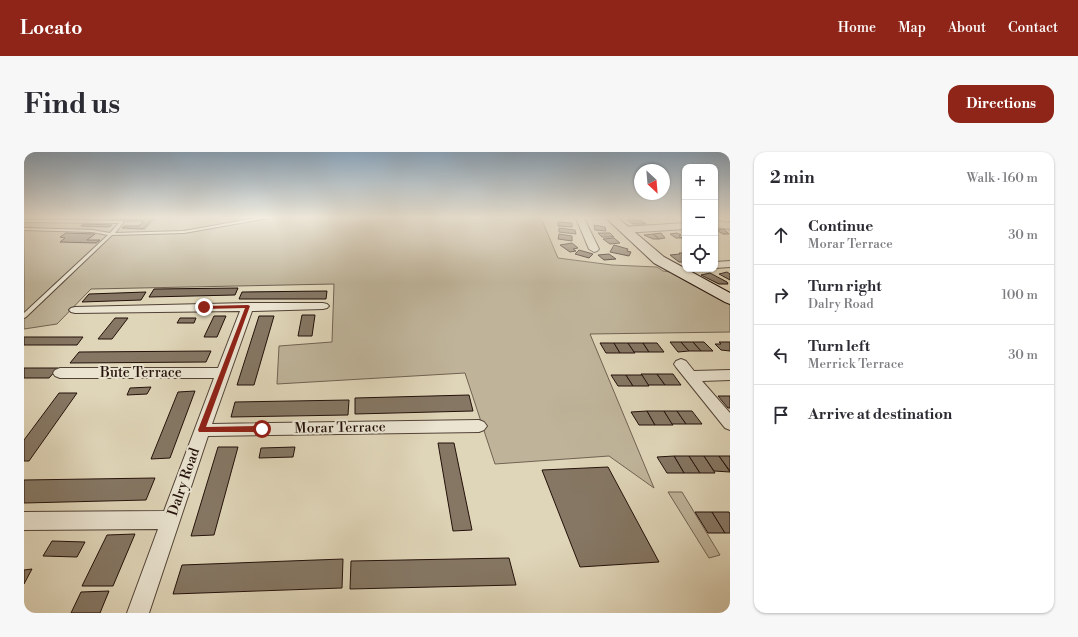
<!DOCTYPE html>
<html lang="en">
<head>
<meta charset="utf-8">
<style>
  :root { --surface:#fff; --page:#f7f7f7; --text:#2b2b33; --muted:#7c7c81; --line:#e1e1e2; --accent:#8f2418 }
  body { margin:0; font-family:"Libre Bodoni",serif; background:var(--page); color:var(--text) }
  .controls { position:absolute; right:12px; top:12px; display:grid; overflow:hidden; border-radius:8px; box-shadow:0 1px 3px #0004 }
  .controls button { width:36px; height:36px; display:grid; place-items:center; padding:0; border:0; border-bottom:1px solid var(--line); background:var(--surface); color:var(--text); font:20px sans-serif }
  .compass { position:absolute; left:610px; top:12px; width:36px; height:36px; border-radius:50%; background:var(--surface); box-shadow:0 1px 3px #0004; rotate:154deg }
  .stop { position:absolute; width:12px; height:12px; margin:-9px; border:3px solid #8f2418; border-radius:50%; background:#fff }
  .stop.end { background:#8f2418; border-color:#fff; box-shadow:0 1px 4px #0008 }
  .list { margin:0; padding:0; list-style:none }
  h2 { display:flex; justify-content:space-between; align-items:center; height:52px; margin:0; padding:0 16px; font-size:17px }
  h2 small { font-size:13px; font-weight:400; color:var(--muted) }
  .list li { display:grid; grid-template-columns:26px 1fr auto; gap:12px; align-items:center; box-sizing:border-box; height:60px; padding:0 16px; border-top:1px solid var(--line) }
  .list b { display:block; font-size:15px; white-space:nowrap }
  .list p { margin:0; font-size:13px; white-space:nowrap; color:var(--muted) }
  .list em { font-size:13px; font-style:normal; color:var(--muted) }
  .icon { flex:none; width:22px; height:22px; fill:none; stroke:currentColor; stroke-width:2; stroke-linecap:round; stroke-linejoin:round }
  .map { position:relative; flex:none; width:706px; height:461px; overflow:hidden; border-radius:12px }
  header { display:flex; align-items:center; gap:24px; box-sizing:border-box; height:56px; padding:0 20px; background:var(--accent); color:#fff }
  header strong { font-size:19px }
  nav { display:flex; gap:22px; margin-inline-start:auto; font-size:14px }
  .intro { display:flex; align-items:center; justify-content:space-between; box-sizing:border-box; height:96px; padding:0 24px }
  h1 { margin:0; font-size:28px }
  .button { padding:10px 18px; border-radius:12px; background:var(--accent); color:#fff; font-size:14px; font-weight:700 }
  main { display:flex; gap:24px; padding:0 24px }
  aside { flex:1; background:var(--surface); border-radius:12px; box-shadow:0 1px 3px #0004 }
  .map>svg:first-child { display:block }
  .green { fill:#bfb49a; stroke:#716252 }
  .building { fill:#857764; stroke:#23110a }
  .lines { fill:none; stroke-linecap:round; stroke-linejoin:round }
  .lane-casing { stroke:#524236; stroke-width:2 }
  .street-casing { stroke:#524236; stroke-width:2 }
  .secondary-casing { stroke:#23110a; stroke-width:2 }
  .lane { fill:#eae4d1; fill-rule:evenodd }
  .street { fill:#eae4d1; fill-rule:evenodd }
  .secondary { fill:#eae4d1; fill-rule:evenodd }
  .route { fill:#8f2418 }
  .labels { text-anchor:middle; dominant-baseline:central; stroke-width:4; stroke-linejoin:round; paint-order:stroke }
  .street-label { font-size:14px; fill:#23110a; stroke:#eae4d1 }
</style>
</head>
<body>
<header>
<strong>Locato</strong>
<nav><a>Home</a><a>Map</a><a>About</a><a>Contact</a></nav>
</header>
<div class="intro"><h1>Find us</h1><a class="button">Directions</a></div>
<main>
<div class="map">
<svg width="706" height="461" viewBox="0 0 706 461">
  <rect width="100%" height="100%" fill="#dfd5b8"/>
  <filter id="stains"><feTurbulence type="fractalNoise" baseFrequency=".005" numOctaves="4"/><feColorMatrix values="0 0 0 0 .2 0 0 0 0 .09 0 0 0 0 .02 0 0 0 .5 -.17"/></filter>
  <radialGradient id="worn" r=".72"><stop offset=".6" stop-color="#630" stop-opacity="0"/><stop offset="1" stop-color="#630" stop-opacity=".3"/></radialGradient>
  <!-- green -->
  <g class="green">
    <polygon points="0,66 130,66 120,78 131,66 517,66 534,106 588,113 633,115 639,119 653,121 706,151 706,180 566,182 630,336 585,304 471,312 441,221 253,232 255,194 308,190 310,132 67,137 33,172 0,177"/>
    <polygon points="644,340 658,340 696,403 685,406"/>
  </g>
  <!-- building -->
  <g class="building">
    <polygon points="19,66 54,66 50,69 16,68"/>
    <polygon points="89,66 129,66 119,77 98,76 100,74 115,74 120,69 87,69"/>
    <polygon points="605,67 618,69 622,72 609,72 603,68"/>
    <polygon points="534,70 548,71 548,75 534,74"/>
    <polygon points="60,72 88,73 85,75 57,74"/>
    <polygon points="570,73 581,75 582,79 571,78"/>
    <polygon points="535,76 551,78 552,82 535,80"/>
    <polygon points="700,77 705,82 699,82 692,78"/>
    <polygon points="42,81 71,82 63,88 76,88 72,91 36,90 41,86 36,85"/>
    <polygon points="574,81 586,81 590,85 578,85"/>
    <polygon points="637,81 641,86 635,87 629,82"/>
    <polygon points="653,81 657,83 655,84 658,86 652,86 646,82"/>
    <polygon points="535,82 548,84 548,89 534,87"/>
    <polygon points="629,82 635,87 629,87 620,83"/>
    <polygon points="590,86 596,91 586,92 579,87"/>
    <polygon points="548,91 554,96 549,97 552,99 546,100 536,93"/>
    <polygon points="590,93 604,97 603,99 607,100 605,104 586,100"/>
    <polygon points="555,98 569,102 565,106 551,102"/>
    <polygon points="655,101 661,101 661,110 655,110 646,103 656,102"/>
    <polygon points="585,102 592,107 580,108 574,103"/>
    <polygon points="703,120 706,122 706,128 695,122"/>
    <polygon points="686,121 703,130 704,132 695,132 677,123"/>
    <polygon points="214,136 211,143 125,145 130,137"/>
    <polygon points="303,139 302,147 215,147 218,140"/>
    <polygon points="122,140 117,148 58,150 65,142"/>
    <polygon points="278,163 291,163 288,184 274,184"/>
    <polygon points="190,164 202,164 193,185 180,185"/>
    <polygon points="235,164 250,164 230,233 213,233"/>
    <polygon points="91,166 104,166 88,187 74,187"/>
    <polygon points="156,166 172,166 170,171 153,171"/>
    <polygon points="0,185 59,185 53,193 0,193"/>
    <polygon points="646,190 657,190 665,199 654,200"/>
    <polygon points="657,190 669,190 677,199 665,199"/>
    <polygon points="669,190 680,190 689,199 677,199"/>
    <polygon points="695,190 706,190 706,199 697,198 691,192 697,192"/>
    <polygon points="576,191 590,191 596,201 582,201"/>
    <polygon points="590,191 604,191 611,201 596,201"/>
    <polygon points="604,191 619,191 625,200 610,200"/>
    <polygon points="619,191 633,191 640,200 625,200"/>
    <polygon points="187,199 182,210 46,211 55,200"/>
    <polygon points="0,216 34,216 25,226 0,226"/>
    <polygon points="617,222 633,222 641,233 624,233"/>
    <polygon points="633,222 649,222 657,233 641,233"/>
    <polygon points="587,223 602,223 609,234 594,234"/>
    <polygon points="602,223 618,223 625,234 609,234"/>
    <polygon points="127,235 123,242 103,243 106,236"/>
    <polygon points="171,239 146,306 127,307 154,240"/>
    <polygon points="35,241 53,241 5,309 0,309 0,288"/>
    <polygon points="445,243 449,259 331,262 331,246"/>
    <polygon points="694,244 706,244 706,256 704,256"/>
    <polygon points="325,248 324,263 207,265 211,250"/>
    <polygon points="623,259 631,273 615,273 607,260"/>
    <polygon points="623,259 640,259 649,273 631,273"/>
    <polygon points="640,259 653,259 662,272 648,272"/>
    <polygon points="653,259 668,259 678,272 662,272"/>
    <polygon points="414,291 430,291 448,378 429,379"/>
    <polygon points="194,295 214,295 190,383 167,384"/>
    <polygon points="271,295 269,305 235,306 237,296"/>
    <polygon points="650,304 665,304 676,321 660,321"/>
    <polygon points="650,304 660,321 643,321 633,305"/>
    <polygon points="665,304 680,304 691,321 676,321"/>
    <polygon points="680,304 695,304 706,320 690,319"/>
    <polygon points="695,304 706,304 706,319"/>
    <polygon points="584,315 635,410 556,415 518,318"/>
    <polygon points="131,326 122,348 0,351 0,328"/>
    <polygon points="671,360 688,360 701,381 684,381"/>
    <polygon points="688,360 705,360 706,362 706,381 701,381"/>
    <polygon points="111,382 89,434 58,434 83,383"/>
    <polygon points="28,389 61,390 53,405 19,404"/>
    <polygon points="485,406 492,433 326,437 327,409"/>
    <polygon points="319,407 318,436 149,442 158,413"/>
    <polygon points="8,417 0,432 0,418"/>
    <polygon points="85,439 76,461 47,461 57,440"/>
  </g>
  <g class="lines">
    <defs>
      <polygon id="lane" points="232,66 244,66 160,81 88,83 2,165 0,166 0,161 84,83 68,80 0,78 0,76 68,78 86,81 95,71 0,70 0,68 99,69 99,71 91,81 160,79"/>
      <g id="street">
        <polygon points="552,66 560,66 575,97 573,99 570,100 565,97"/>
        <polygon points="691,69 706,71 706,77 691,75"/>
        <polygon points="661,71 661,77 600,81 596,78 600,75"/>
        <polygon points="706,109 706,115 691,116 691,110"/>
        <polygon points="224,151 299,151 303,152 305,154 303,156 299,157 228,159 188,272 455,268 460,270 463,274 460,278 455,280 184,284 125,461 103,461 134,377 0,378 0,360 140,359 190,226 36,226 31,224 29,221 31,218 36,216 194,216 216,159 51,161 47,160 45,158 47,156 51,155"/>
        <polygon points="657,207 662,209 670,219 706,218 706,228 678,229 706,261 706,278 701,276 652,215 650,212 652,209"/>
      </g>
      <polygon id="secondary" points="582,66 594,66 640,105 706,141 706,152 701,150 630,111"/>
    </defs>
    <!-- lane casing -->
    <use href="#lane" class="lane-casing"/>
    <!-- street casing -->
    <use href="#street" class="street-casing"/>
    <!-- secondary casing -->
    <use href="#secondary" class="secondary-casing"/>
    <!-- lane -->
    <use href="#lane" class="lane"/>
    <!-- street -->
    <use href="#street" class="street"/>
    <!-- secondary -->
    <use href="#secondary" class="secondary"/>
  </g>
  <!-- sky -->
  <linearGradient id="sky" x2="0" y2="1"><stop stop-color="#8ba6bd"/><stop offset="0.5" stop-color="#f1ecdf"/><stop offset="1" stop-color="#f1ecdf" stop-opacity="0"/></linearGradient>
  <rect width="706" height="131" fill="url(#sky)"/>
  <!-- route -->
  <polygon class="route" points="224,153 226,154 182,275 238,274 242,277 238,280 175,280 174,278 221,156 180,157 177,155 180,154"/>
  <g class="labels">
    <!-- street labels -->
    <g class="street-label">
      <text x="117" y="221">Bute Terrace</text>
      <text transform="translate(316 276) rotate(-1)">Morar Terrace</text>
      <text transform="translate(160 330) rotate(-71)">Dalry Road</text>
    </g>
  </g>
  <rect width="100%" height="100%" filter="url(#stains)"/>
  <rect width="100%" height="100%" fill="url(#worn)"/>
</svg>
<div class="controls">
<button>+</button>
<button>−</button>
<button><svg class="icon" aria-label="locate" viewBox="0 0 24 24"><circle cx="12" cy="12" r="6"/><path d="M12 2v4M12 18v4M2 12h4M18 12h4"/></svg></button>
</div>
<svg class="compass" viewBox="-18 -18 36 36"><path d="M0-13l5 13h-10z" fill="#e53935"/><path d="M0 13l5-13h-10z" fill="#7c7c81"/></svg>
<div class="stop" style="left:238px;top:277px"></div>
<div class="stop end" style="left:180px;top:155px"></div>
</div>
<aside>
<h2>2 min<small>Walk · 160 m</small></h2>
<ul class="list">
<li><svg class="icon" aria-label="ahead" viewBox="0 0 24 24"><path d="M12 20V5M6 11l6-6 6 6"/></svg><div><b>Continue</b><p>Morar Terrace</p></div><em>30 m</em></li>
<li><svg class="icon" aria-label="right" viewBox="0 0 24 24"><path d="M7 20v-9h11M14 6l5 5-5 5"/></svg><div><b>Turn right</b><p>Dalry Road</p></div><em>100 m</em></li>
<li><svg class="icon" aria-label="left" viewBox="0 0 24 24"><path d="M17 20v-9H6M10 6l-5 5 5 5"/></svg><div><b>Turn left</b><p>Merrick Terrace</p></div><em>30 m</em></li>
<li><svg class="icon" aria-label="arrive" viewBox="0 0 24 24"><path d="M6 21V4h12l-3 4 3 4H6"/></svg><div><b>Arrive at destination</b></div></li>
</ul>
</aside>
</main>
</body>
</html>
